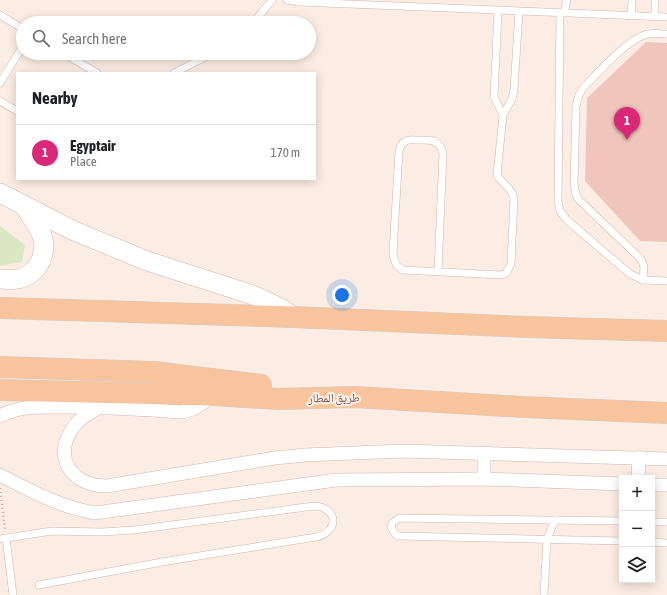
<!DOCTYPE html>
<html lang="en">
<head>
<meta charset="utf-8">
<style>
  :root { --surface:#fff; --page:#f6f6f6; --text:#202124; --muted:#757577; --line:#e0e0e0; --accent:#db2777 }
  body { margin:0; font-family:"Asap Condensed","Noto Naskh Arabic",sans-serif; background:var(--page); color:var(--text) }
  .controls { position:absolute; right:12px; bottom:12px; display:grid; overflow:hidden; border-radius:0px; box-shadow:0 2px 10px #0003 }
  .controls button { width:36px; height:36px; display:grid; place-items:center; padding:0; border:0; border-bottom:1px solid var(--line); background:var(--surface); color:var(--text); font:20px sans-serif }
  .you { position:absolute; left:342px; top:295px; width:14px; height:14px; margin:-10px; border:3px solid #fff; border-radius:50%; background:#1a73e8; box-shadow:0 0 0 6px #1a73e833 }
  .badge { display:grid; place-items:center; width:26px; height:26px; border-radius:50%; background:var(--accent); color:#fff; font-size:13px; font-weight:700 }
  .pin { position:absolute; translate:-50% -33px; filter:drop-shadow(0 1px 2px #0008) }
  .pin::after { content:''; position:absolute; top:21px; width:14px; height:12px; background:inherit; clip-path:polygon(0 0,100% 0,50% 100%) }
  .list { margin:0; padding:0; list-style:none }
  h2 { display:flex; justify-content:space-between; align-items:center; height:52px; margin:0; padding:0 16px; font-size:17px }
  h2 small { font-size:13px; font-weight:400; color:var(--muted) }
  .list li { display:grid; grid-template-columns:26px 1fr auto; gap:12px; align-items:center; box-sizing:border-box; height:56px; padding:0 16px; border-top:1px solid var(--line) }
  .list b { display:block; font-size:15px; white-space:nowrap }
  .list p { margin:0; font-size:13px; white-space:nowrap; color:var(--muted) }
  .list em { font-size:13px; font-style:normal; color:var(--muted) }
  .icon { flex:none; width:22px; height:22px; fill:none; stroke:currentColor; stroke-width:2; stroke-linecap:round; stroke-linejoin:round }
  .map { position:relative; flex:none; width:667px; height:595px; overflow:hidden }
  .search { position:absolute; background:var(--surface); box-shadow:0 2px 10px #0003; left:16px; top:16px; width:300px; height:44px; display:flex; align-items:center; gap:10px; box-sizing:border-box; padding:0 14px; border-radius:22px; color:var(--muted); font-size:15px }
  .panel { position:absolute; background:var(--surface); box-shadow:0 2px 10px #0003; left:16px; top:72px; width:300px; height:108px; border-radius:0px }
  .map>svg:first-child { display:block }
  .green { fill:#d9e8c2 }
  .building { fill:#f0c6bc }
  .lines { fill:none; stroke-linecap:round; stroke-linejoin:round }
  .lane-casing { stroke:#ceb5ad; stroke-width:8 }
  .street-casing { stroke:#ceb5ad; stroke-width:14 }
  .secondary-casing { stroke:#d1b4ab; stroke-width:20 }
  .primary-casing { stroke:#d5cbc9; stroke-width:22 }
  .path { stroke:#d4a99f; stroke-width:2.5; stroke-dasharray:1 3; stroke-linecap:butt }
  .lane { stroke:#fff; stroke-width:7 }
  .street { stroke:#fff; stroke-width:13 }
  .secondary { stroke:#fff; stroke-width:19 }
  .primary { stroke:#f8c49e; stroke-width:21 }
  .labels { text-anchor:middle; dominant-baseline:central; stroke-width:4; stroke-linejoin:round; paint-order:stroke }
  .street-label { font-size:12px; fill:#73514a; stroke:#fef2e9 }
</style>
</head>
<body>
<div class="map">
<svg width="667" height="595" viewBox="0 0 667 595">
  <rect width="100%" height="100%" fill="#fbede3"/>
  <!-- green -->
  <polygon class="green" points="0,226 25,245 22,262 0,266"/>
  <!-- building -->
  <polygon class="building" points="646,42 667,43 667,242 640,241 585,181 587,98"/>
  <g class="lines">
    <defs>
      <g id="lane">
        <polyline points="287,0 299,2 667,17"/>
        <polyline points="498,11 494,97 503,115"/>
        <polyline points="560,13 558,201 560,211 567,220 630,274 643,280 667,281"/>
        <polyline points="564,13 567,0"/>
        <polyline points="0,15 23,29"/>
        <polyline points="631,16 632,0"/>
        <polyline points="655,17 655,0"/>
        <polyline points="253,23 272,0"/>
        <polyline points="63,53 97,73"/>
        <polyline points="174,73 213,53"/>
        <polyline points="0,83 23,46"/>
        <polyline points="0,101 17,111"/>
        <path d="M438,272L443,153C439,139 431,140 418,140C415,140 409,139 406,141C401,143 400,147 399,151L393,252L394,259L397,266L403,270L501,275L506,273L511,264L514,198C512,188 502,184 497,175L503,115L512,99L514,89L519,12"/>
        <path d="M643,280L644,267L641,259L579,200L576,195L574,184L576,106L579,95L583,88C598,73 628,38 648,34C654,33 661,34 667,34"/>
        <polyline points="622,521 399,518 392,523 391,527 395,534 399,536 622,541"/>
        <polyline points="652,522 667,522"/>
        <polyline points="6,538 13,595"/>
        <path d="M0,539L52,531L102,532L134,530L314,506C338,507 340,532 316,537L162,562L39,585"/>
        <polyline points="652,542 667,543"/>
        <polyline points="544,595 547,539 555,520"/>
      </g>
      <g id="street">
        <path d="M100,407C92,412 81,417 75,425C51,455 70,486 107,486L275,458L305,455L403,451L667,459"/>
        <path d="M0,416C18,406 40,407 60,407C100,407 140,409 180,412C194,411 203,403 213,395"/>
        <polyline points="484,453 484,479"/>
        <path d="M0,475C31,491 60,507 95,513L336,480L484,479L622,484"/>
        <polyline points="638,478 639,457"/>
        <polyline points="652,485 667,485"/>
      </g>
      <g id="secondary">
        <polyline points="0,193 72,230 147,261 253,295 281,308 293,317"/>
        <path d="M0,279C6,279 13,280 18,279C39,274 49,252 41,233C37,224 30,215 25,207"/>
      </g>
      <g id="primary">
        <polyline points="0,308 293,317 528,327 667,331"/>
        <polyline points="0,367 154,372 261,385"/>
        <polyline points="0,390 213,395 279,399 355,397 524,407 667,413"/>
      </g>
    </defs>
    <!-- lane casing -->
    <use href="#lane" class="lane-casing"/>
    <!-- street casing -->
    <use href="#street" class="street-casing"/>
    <!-- secondary casing -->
    <use href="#secondary" class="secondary-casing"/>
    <!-- primary casing -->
    <use href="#primary" class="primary-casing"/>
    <!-- path -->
    <polyline class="path" points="0,488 5,529"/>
    <!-- lane -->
    <use href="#lane" class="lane"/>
    <!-- street -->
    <use href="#street" class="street"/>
    <!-- secondary -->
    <use href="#secondary" class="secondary"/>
    <!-- primary -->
    <use href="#primary" class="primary"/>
  </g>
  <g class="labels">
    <!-- street labels -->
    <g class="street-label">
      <text transform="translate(334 398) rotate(-1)">طريق المطار</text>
    </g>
  </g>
</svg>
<div class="controls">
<button>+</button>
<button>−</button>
<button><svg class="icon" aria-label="layers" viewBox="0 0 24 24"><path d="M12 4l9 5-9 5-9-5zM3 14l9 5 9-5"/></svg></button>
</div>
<div class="you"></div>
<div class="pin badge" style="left:627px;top:140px">1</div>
<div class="search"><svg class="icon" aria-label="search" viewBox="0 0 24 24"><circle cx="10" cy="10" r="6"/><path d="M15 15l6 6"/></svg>Search here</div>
<section class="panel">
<h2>Nearby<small></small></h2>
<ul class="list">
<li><span class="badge">1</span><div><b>Egyptair</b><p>Place</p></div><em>170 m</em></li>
</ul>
</section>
</div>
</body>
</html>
